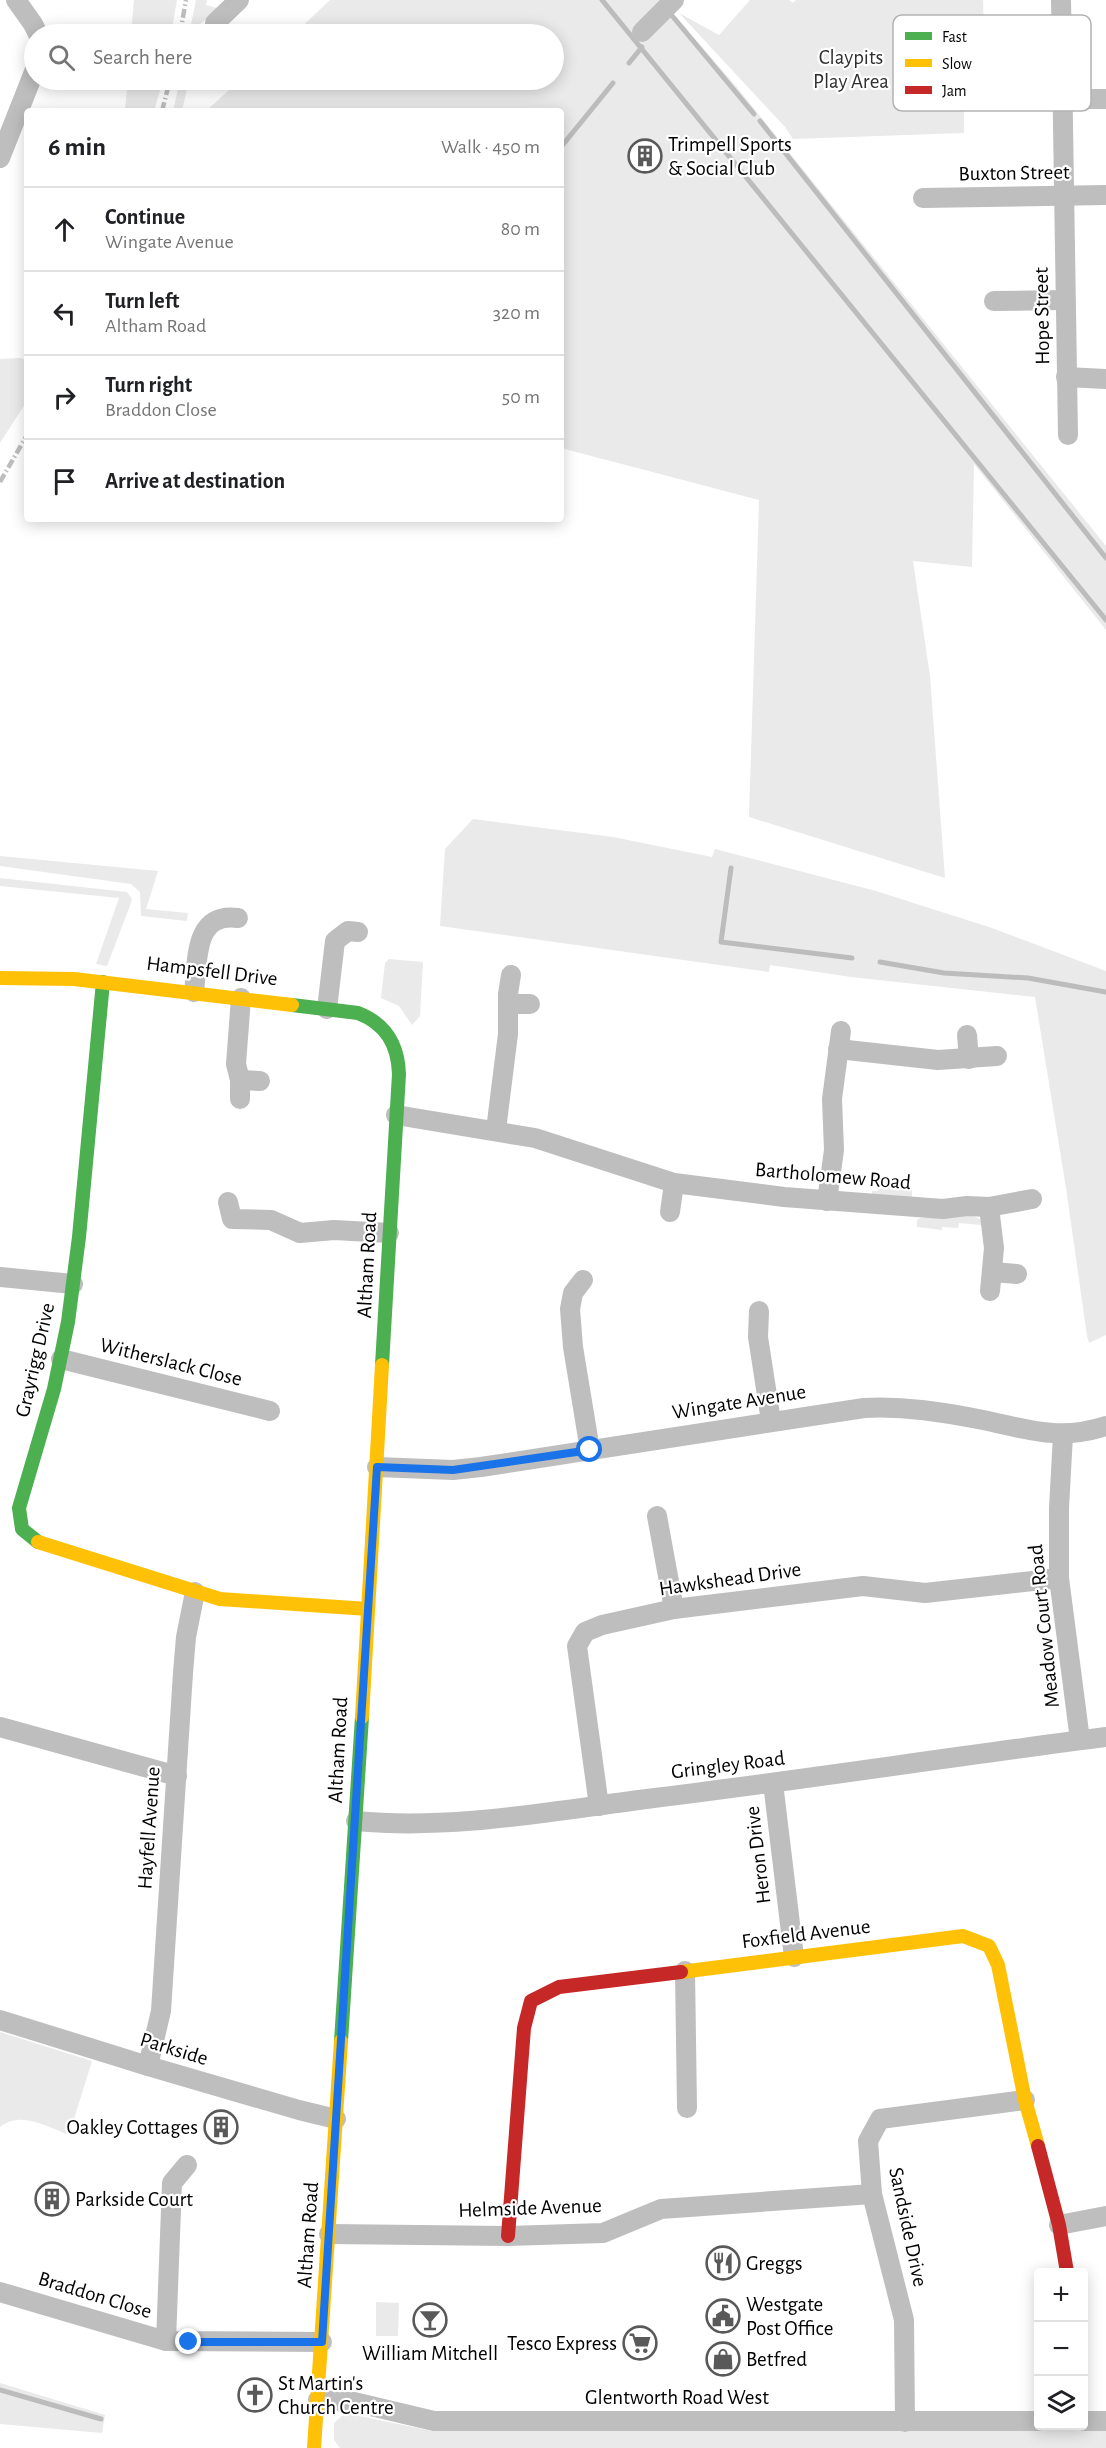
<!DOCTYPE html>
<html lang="en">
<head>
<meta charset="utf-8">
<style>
  :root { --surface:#fff; --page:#f6f6f6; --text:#202124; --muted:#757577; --line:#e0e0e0 }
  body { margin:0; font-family:"Alegreya Sans",sans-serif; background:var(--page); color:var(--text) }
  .controls { position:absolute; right:18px; bottom:18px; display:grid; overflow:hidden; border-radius:6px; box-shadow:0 3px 15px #0003 }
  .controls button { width:54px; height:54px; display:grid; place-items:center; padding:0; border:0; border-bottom:2px solid var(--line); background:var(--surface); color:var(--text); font:30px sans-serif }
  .stop { position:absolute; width:18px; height:18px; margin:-14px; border:4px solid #1a73e8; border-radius:50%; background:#fff }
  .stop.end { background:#1a73e8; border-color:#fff; box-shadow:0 2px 6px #0008 }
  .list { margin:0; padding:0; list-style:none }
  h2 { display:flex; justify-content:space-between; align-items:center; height:78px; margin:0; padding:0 24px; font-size:26px }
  h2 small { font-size:20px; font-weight:400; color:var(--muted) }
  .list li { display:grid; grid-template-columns:39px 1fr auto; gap:18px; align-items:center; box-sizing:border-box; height:84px; padding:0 24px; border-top:2px solid var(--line) }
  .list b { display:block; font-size:22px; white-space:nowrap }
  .list p { margin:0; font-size:20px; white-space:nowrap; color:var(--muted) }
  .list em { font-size:20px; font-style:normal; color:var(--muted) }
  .icon { flex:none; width:33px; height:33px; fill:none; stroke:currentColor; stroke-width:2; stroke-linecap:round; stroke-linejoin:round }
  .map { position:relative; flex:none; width:1106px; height:2448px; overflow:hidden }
  .search { position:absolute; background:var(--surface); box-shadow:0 3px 15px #0003; left:24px; top:24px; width:540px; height:66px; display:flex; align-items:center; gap:15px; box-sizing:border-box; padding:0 21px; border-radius:33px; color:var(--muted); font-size:22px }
  .panel { position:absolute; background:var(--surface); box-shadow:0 3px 15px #0003; left:24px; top:108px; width:540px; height:414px; border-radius:6px }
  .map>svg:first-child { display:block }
  .green { fill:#eaeaea }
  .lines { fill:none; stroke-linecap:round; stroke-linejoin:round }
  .stream { stroke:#bcbcbc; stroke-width:5 }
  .street { stroke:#bebebe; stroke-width:20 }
  .fast { stroke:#4caf50; stroke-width:14 }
  .slow { stroke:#ffc107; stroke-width:14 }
  .jam { stroke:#c62828; stroke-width:14 }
  .rail { stroke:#bdbdbd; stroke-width:4.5; stroke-dasharray:9 3 1.5 3; stroke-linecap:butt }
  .route { stroke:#1a73e8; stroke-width:8 }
  .labels { text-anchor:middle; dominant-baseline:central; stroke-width:4.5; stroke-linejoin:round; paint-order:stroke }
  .park-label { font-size:21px; fill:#2f2f2f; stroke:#fff }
  .poi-label { font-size:21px; fill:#000; stroke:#fff; text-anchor:start }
  .street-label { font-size:21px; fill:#000; stroke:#fff }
  .key { fill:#fff; stroke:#b2b2b2; stroke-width:1.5 }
  .key-label { font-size:16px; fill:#000 }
</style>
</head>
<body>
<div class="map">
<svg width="1106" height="2448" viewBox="0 0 1106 2448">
  <rect width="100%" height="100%" fill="#fff"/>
  <!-- green -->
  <g class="green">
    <polygon points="134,0 177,0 171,34 131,34"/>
    <polygon points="196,0 207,0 206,5 220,9 201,23 198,34 189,34"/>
    <polygon points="330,0 661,0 735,85 1106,546 1106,630 974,464 972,567 913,561 930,676 945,878 749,817 759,500 561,448 561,111 206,111 240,80 554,80 554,34 294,34"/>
    <polygon points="750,0 789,0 793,3 796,0 983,0 984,31 1021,31 1022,40 972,40 964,53 964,133 793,139 785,127 679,13 719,35"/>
    <polygon points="128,80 163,80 154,111 125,111"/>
    <polygon points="180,80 189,80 182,111 173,111"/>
    <polygon points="21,358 27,361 27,401 0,443 0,359"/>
    <polygon points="473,819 613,837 712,857 715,849 876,891 992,928 1106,971 1106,1335 1089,1343 1087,1336 1066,1188 1035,997 851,977 770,965 769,972 440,926 445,849"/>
    <polygon points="0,856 158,871 146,909 188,913 187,921 141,916 140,892 131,884 0,866"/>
    <polygon points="0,878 127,892 132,899 131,903 107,966 96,964 119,898 0,886"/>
    <polygon points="389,959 423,962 420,1016 412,1025 399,1006 381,998 385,963"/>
    <polygon points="879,1186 912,1189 912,1198 872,1194 872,1191 878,1191"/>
    <polygon points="971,1215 982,1220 983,1223 981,1225 959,1223 958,1228 942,1227 942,1230 917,1227 917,1220 921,1218 946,1218"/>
    <path d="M0,2032L92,2061L69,2135C48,2127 20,2110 0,2127Z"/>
    <polygon points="376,2302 399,2303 398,2336 376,2336"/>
    <polygon points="0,2383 105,2415 102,2433 0,2424"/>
    <polygon points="345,2413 432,2431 1106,2428 1106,2448 340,2448 334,2440 334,2423"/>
  </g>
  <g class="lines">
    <!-- stream -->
    <g class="stream">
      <polyline points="602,0 1106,620"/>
      <polyline points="669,12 754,114"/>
      <polyline points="629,63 642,47"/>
      <polyline points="760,121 1106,558"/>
      <polyline points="561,147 613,83"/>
      <polyline points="731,868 721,942 852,958"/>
      <polyline points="880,962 944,973 1028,978 1106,992"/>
      <polyline points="0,2390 101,2419"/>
    </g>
    <!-- street -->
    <g class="street">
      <polyline points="16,0 33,24 38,34"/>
      <polyline points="1061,0 1068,435"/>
      <polyline points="215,23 239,0"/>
      <polyline points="642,32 674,0"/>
      <polyline points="1064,99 1106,99"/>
      <polyline points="0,158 34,72"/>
      <polyline points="923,198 1106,195"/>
      <polyline points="994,301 1065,300"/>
      <polyline points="1066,377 1106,379"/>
      <path d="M194,992C198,961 193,912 238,918"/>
      <polyline points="508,1004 530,1004"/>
      <polyline points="327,1009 335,941 348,931 358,932"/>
      <polyline points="967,1035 969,1059"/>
      <polyline points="838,1049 938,1060 997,1056"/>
      <polyline points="240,1080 260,1081"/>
      <polyline points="240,1099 240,1080 236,1064 241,998"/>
      <polyline points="396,1115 535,1138 674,1183 784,1197 943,1209 967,1206 989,1207 1032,1199"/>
      <polyline points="496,1130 508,1034 508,994 511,975"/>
      <polyline points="827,1201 834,1150 832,1099 841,1031"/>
      <polyline points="228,1202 232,1219 271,1220 300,1233 334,1230 389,1233"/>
      <polyline points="989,1207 994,1248 990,1291"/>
      <polyline points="670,1212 674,1183"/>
      <polyline points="992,1272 1017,1274"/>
      <polyline points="0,1277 73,1284"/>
      <polyline points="583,1280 573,1293 570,1309 573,1347 590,1450"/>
      <polyline points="759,1311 758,1337 771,1421"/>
      <polyline points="61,1359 270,1411"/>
      <polyline points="1063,1435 1059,1508 1059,1578 1080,1740"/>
      <path d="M377,1467L453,1470L481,1467L864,1408C905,1406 943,1412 983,1420C1030,1430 1059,1441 1106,1426"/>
      <polyline points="657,1516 674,1609"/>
      <polyline points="0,1727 177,1776"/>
      <polyline points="773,1783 794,1957"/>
      <polyline points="599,1806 577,1646 585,1632 602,1625 674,1609 863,1586 925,1593 1059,1578"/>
      <path d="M356,1821C450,1830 546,1812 639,1800C795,1781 950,1757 1106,1737"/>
      <polyline points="685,1971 687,2108"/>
      <polyline points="0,2020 148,2066 299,2110 336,2119"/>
      <polyline points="148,2066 161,2011 183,1673 186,1637 195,1592"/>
      <polyline points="1059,2225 1106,2216"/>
      <polyline points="329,2234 508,2236 603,2233 661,2209 872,2194"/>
      <polyline points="0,2292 166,2341 322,2342"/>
      <polyline points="166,2341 172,2183 187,2165"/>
      <polyline points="318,2400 354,2402 434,2421 1038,2421"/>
      <polyline points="1084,2421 1106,2421"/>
      <polyline points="905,2422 904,2320 872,2194 868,2141 880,2119 1025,2100"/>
    </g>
    <!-- fast -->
    <g class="fast">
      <path d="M292,1005L358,1013C386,1024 398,1044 399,1074L382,1365"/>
      <polyline points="38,1542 22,1529 19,1508 54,1389 68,1322 79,1237 103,982"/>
      <polyline points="341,2041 362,1717"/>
    </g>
    <!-- slow -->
    <g class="slow">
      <polyline points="0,978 74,979 292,1005"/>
      <polyline points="38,1542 220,1599 368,1609"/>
      <polyline points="362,1717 382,1365"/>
      <polyline points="681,1972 963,1936 989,1946 998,1965 1025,2100 1038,2146"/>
      <polyline points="314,2448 341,2041"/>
    </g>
    <!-- jam -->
    <g class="jam">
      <polyline points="1038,2146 1059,2225 1067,2272"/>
      <polyline points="508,2236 524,2028 531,2001 559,1987 681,1972"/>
    </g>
    <!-- rail -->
    <g class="rail">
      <polyline points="180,34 186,0"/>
      <polyline points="162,111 170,80"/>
      <polyline points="0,482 27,435"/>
    </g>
  </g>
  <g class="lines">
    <!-- route -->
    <polyline class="route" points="189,2342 322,2342 377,1467 453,1470 590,1450"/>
  </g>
  <!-- icons -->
  <defs>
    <symbol id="building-ring" viewBox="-11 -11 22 22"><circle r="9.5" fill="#fff" stroke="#595959" stroke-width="1.5"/><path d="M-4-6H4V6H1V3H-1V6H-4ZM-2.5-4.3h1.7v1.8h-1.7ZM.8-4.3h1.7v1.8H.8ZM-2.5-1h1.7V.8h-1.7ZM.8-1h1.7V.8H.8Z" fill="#595959"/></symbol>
    <symbol id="restaurant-ring" viewBox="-11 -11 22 22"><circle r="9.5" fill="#fff" stroke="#595959" stroke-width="1.5"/><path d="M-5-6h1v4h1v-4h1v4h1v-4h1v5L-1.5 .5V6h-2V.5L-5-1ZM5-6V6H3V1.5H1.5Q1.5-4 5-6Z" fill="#595959"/></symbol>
    <symbol id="civic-ring" viewBox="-11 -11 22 22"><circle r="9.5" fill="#fff" stroke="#595959" stroke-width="1.5"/><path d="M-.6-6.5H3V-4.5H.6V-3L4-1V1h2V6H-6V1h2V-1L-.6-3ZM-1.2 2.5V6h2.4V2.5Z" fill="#595959"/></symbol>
    <symbol id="bar-ring" viewBox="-11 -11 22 22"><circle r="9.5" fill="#fff" stroke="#595959" stroke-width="1.5"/><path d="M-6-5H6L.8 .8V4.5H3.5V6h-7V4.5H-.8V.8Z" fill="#595959"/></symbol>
    <symbol id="supermarket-ring" viewBox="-11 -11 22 22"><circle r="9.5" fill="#fff" stroke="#595959" stroke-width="1.5"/><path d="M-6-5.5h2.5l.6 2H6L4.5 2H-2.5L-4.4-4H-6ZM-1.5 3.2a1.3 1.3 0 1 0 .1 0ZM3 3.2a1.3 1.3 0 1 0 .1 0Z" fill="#595959"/></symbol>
    <symbol id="shop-ring" viewBox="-11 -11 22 22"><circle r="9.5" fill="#fff" stroke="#595959" stroke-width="1.5"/><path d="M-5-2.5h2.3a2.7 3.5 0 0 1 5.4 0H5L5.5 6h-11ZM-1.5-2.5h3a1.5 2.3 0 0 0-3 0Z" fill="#595959"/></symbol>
    <symbol id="church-ring" viewBox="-11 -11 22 22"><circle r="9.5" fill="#fff" stroke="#595959" stroke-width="1.5"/><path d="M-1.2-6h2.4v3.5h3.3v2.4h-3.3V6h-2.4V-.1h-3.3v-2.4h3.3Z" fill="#595959"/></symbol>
  </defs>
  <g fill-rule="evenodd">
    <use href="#building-ring" x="626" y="137" width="38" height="38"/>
    <use href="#building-ring" x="202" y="2108" width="38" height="38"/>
    <use href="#building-ring" x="33" y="2180" width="38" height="38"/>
    <use href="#restaurant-ring" x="704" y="2244" width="38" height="38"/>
    <use href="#civic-ring" x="704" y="2297" width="38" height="38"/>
    <use href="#bar-ring" x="411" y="2301" width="38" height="38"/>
    <use href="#supermarket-ring" x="621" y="2324" width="38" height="38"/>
    <use href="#shop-ring" x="704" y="2340" width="38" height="38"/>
    <use href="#church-ring" x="236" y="2376" width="38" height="38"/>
  </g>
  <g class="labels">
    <!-- park labels -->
    <g class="park-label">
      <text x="851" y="57">Claypits<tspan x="851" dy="24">Play Area</tspan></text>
    </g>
    <!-- poi labels -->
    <g class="poi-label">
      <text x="668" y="144">Trimpell Sports<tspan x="668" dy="24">&amp; Social Club</tspan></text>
      <text x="198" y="2127" text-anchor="end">Oakley Cottages</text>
      <text x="75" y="2199">Parkside Court</text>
      <text x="746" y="2263">Greggs</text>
      <text x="746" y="2304">Westgate<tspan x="746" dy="24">Post Office</tspan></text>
      <text x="617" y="2343" text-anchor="end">Tesco Express</text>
      <text x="430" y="2353" text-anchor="middle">William Mitchell</text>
      <text x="746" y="2359">Betfred</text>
      <text x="278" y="2383">St Martin's<tspan x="278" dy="24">Church Centre</tspan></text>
    </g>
    <!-- street labels -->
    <g class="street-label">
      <text transform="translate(1014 173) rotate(-1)">Buxton Street</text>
      <text transform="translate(1042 316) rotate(-91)">Hope Street</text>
      <text transform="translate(212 971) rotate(7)">Hampsfell Drive</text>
      <text transform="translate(833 1176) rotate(5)">Bartholomew Road</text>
      <text transform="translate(367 1265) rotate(-87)">Altham Road</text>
      <text transform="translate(35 1360) rotate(-77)">Grayrigg Drive</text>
      <text transform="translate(171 1362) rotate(14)">Witherslack Close</text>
      <text transform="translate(739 1402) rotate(-9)">Wingate Avenue</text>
      <text transform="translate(730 1579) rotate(-8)">Hawkshead Drive</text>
      <text transform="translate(1044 1626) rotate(-96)">Meadow Court Road</text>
      <text transform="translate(338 1750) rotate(-87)">Altham Road</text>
      <text transform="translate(728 1765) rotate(-7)">Gringley Road</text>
      <text transform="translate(149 1828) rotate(-86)">Hayfell Avenue</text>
      <text transform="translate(758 1855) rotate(-97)">Heron Drive</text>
      <text transform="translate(806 1934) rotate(-7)">Foxfield Avenue</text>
      <text transform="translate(174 2049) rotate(17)">Parkside</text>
      <text transform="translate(530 2208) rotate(-2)">Helmside Avenue</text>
      <text transform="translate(908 2227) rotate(78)">Sandside Drive</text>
      <text transform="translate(308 2235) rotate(-86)">Altham Road</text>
      <text transform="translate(95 2295) rotate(17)">Braddon Close</text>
      <text x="677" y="2397">Glentworth Road West</text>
    </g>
  </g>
  <!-- legend -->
  <rect x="893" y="15" width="198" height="96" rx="9" class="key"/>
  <rect x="905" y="32" width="27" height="8" fill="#4caf50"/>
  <rect x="905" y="59" width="27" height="8" fill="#ffc107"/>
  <rect x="905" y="86" width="27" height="8" fill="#c62828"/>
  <g class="key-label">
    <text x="942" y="42">Fast</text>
    <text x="942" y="69">Slow</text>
    <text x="942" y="96">Jam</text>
  </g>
</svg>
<div class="controls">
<button>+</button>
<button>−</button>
<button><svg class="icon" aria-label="layers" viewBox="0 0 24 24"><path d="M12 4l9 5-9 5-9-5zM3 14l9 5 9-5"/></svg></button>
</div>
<div class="stop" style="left:590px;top:1450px"></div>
<div class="stop end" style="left:189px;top:2342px"></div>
<div class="search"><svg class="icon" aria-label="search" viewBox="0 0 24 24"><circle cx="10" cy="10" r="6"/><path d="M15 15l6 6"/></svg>Search here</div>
<section class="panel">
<h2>6 min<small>Walk · 450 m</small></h2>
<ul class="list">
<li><svg class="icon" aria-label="ahead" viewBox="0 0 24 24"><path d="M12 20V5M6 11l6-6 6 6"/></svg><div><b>Continue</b><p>Wingate Avenue</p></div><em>80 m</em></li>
<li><svg class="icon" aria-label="left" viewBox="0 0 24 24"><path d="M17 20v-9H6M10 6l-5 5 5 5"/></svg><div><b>Turn left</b><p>Altham Road</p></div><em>320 m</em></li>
<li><svg class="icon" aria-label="right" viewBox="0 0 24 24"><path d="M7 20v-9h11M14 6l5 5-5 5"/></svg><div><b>Turn right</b><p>Braddon Close</p></div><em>50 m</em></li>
<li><svg class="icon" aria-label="arrive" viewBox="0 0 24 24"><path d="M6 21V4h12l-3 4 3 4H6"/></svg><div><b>Arrive at destination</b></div></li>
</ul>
</section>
</div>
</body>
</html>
